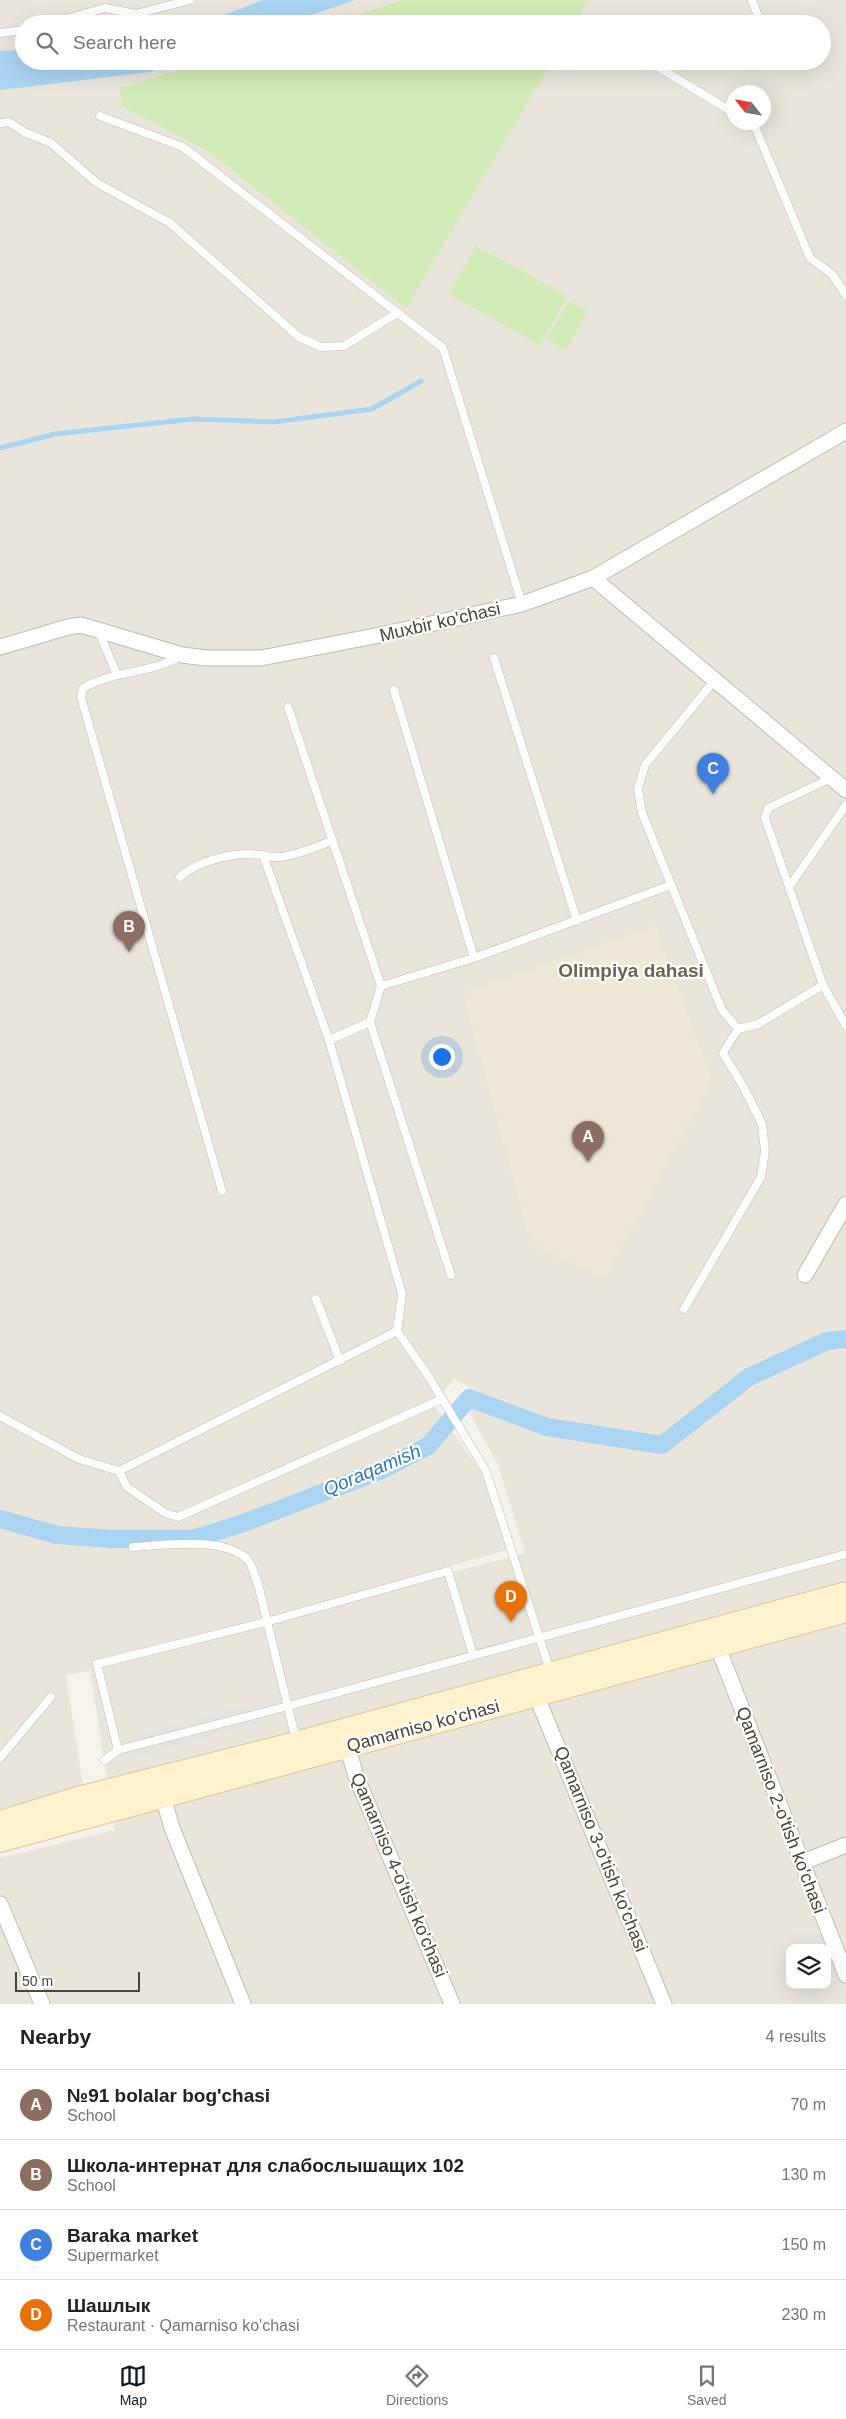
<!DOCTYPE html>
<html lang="en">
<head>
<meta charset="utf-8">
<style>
  :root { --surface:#fff; --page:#f6f6f6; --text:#202124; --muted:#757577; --line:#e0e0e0; --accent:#111827 }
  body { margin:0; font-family:Helvetica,sans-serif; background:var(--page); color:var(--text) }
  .controls { position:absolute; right:15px; bottom:15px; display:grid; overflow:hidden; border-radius:10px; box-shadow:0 5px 20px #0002 }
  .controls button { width:45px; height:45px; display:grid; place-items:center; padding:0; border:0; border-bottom:1px solid var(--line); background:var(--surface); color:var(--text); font:25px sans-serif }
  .compass { position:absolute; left:726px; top:85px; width:45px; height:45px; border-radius:50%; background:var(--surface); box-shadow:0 5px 20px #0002; rotate:301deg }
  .scale { position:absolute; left:15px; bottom:12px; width:125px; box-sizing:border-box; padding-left:5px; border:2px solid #4b4439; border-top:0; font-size:14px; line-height:18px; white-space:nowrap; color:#4b4439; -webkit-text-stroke:4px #fff; paint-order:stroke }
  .you { position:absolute; left:441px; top:1056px; width:18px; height:18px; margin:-12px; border:4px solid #fff; border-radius:50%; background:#1a73e8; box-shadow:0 0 0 8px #1a73e833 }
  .badge { display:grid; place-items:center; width:32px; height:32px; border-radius:50%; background:var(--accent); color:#fff; font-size:16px; font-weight:700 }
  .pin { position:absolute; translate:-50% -41px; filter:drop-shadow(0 1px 2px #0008) }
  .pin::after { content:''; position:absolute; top:26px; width:18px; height:15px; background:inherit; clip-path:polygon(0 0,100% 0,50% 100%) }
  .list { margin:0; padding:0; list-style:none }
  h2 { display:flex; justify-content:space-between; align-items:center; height:65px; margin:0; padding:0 20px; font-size:21px }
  h2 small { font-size:16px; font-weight:400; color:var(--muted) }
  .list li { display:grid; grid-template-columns:32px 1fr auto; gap:15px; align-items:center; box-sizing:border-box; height:70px; padding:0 20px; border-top:1px solid var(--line) }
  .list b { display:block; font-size:19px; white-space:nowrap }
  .list p { margin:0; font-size:16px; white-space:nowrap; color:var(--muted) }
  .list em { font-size:16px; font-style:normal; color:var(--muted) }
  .icon { flex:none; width:28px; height:28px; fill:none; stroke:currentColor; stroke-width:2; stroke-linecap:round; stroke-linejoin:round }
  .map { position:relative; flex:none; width:846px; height:2004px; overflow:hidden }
  .search { position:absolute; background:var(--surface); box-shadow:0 5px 20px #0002; left:15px; right:15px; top:15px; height:55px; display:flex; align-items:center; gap:12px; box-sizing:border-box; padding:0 18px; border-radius:28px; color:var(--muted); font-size:19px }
  .sheet { height:345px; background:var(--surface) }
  nav { display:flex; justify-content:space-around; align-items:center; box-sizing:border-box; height:70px; border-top:1px solid var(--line); background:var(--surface); font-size:14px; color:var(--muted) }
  nav a { display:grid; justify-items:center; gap:2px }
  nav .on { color:var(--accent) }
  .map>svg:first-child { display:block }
  .residential { fill:#eae5da; fill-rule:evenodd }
  .education { fill:#efe8d6 }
  .green { fill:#d2eab5 }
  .parking { fill:#e5e3e0 }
  .water { fill:#a9d4f2 }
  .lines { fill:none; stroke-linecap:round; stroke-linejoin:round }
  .stream { stroke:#a9d4f2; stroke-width:5 }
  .canal { stroke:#a9d4f2; stroke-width:18 }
  .service-casing { stroke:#c2bbae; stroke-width:9 }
  .minor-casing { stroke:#c2bbae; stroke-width:17 }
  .secondary-casing { stroke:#d6c79b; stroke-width:24 }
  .service { stroke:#fff; stroke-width:8 }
  .minor { stroke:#fff; stroke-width:15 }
  .secondary { stroke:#fff3cd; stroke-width:22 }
  .labels { text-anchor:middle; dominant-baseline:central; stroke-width:4.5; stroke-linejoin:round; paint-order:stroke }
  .street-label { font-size:18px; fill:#4b4439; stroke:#fff }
  .neighbourhood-label { font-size:19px; font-weight:bold; fill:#6e6250; stroke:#fff }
  .water-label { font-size:19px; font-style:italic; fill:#2e7ab2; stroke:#fff }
</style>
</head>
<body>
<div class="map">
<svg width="846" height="2004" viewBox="0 0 846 2004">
  <rect width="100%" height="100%" fill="#f6f3ec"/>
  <!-- residential -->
  <path class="residential" d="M0,0H846V2004H0V1858L115,1830L90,1671L66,1675L64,1663L84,1792L0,1815ZM24,24H822V61H24ZM734,92H764V122H734ZM454,1379L543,1425L472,1402L466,1406L498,1465L525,1553L147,1654L510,1549L482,1473L433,1404ZM790,1948H827V1985H790Z"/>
  <!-- education -->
  <polygon class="education" points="655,926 712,1080 605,1279 531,1244 463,993"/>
  <!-- green -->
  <g class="green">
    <polygon points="403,0 588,0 574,24 330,24"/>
    <polygon points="210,61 552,61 406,308 210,152 122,106 120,88"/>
    <polygon points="476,246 567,296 540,345 449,294"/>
    <polygon points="569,301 588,312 566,350 547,339"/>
  </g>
  <!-- parking -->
  <polygon class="parking" points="256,1702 260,1722 138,1757 132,1737"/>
  <!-- water -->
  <g class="water">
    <polygon points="263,0 355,0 285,24 200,24"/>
    <polygon points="24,50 24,61 181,61 150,72 0,90 0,51"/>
  </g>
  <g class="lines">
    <!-- stream -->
    <polyline class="stream" points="0,448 55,434 193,419 274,422 372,409 421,381"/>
    <!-- canal -->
    <polyline class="canal" points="0,1519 57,1535 112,1539 192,1539 241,1524 382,1470 428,1446 469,1398 547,1427 662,1445 749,1377 827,1341 846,1339"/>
    <defs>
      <g id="service">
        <polyline points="752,0 761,24"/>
        <polyline points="48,24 105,8 136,14 190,0"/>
        <polyline points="0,33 24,30"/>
        <polyline points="648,61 734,113"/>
        <polyline points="100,116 183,147 443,348 522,604"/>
        <polyline points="749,122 756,129 810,258 832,274 846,295"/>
        <polyline points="0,123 9,122 24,132 51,143 97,183 170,223 299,337 321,347 344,346 397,313"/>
        <polyline points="98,630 117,675"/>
        <path d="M182,655C152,674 114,670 83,688L81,697L222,1191"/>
        <polyline points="494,658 577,921"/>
        <polyline points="714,681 645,765 638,789 642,813 722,1010 738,1029 758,1024 823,985"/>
        <polyline points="394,690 474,958"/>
        <polyline points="288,707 381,986 370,1022 451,1275"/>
        <polyline points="846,805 789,887 823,985 846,1026"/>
        <polyline points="263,855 329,1040 370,1022"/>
        <path d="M180,877C196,862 227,854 249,854C259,854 270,858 280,857C298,855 315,847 332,841"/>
        <polyline points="789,887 765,818 768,808 831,778"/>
        <polyline points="381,986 474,958 671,885"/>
        <polyline points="329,1040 402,1294 397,1331 427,1374 486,1471 550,1671"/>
        <polyline points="316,1299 340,1361"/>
        <polyline points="684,1309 761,1177 765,1151 762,1124 744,1088 723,1053 738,1029"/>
        <polyline points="0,1416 79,1459 119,1471 397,1331"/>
        <polyline points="119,1471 127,1487 165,1513 178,1517 442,1399"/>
        <path d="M133,1547C164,1545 222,1536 247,1559C252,1564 255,1577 258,1584L296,1740"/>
        <polyline points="118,1750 97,1664 266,1622 448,1571 473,1655"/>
        <polyline points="0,1758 51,1697"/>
        <polyline points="105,1760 118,1750 288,1706 846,1554"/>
      </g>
      <g id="minor">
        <polyline points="593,578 846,790"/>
        <polyline points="0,647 68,627 81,625 182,655 206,658 261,658 380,635 522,604 593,578 846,431"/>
        <polyline points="805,1275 846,1204"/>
        <polyline points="717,1645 846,1975"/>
        <polyline points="536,1695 664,2004"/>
        <polyline points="347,1746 356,1776 452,2004"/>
        <polyline points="163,1797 172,1828 243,2004"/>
        <polyline points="801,1863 846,1845"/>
        <polyline points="0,1904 42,2004"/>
      </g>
      <g id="secondary">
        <polyline points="0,1822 78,1798 296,1743 846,1593"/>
        <polyline points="0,1841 846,1611"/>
      </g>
    </defs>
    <!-- service casing -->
    <use href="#service" class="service-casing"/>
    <!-- minor casing -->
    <use href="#minor" class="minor-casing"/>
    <!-- secondary casing -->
    <use href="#secondary" class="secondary-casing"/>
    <!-- service -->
    <use href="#service" class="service"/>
    <!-- minor -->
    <use href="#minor" class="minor"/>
    <!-- secondary -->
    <use href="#secondary" class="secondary"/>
  </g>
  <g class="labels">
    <!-- street labels -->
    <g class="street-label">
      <text transform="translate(440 622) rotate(-13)">Muxbir ko'chasi</text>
      <text transform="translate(423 1726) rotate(-15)">Qamarniso ko'chasi</text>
      <text transform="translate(781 1810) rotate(69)">Qamarniso 2-o'tish ko'chasi</text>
      <text transform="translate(601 1849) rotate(68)">Qamarniso 3-o'tish ko'chasi</text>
      <text transform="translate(399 1875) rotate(67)">Qamarniso 4-o'tish ko'chasi</text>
    </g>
    <!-- neighbourhood labels -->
    <g class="neighbourhood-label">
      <text x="631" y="970">Olimpiya dahasi</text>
    </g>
    <!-- water labels -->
    <g class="water-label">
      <text transform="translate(372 1470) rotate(-23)">Qoraqamish</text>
    </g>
  </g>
</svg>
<div class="controls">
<button><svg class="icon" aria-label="layers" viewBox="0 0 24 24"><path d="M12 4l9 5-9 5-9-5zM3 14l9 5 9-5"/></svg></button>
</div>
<svg class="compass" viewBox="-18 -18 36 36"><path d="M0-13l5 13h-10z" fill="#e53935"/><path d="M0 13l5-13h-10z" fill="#757577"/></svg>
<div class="scale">50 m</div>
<div class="you"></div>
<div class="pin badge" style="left:588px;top:1162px;background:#8d6e63">A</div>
<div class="pin badge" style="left:129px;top:952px;background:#8d6e63">B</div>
<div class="pin badge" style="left:713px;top:794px;background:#3f7fe0">C</div>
<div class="pin badge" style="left:511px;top:1622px;background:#e8710a">D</div>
<div class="search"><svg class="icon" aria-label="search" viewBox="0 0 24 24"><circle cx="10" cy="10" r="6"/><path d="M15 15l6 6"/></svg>Search here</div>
</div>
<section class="sheet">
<h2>Nearby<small>4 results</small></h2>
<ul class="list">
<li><span class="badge" style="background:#8d6e63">A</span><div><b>№91 bolalar bog'chasi</b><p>School</p></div><em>70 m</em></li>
<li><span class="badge" style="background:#8d6e63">B</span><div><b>Школа-интернат для слабослышащих 102</b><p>School</p></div><em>130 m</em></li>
<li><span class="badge" style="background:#3f7fe0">C</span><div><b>Baraka market</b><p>Supermarket</p></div><em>150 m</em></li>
<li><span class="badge" style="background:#e8710a">D</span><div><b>Шашлык</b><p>Restaurant · Qamarniso ko'chasi</p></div><em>230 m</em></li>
</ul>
</section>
<nav>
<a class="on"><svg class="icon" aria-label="map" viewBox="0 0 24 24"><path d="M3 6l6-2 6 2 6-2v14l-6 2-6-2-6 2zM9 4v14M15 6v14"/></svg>Map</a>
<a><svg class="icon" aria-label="directions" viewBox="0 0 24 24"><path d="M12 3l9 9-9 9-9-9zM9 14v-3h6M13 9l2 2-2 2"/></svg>Directions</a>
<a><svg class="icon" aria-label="saved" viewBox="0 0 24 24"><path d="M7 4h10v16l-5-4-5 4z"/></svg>Saved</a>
</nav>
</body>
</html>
